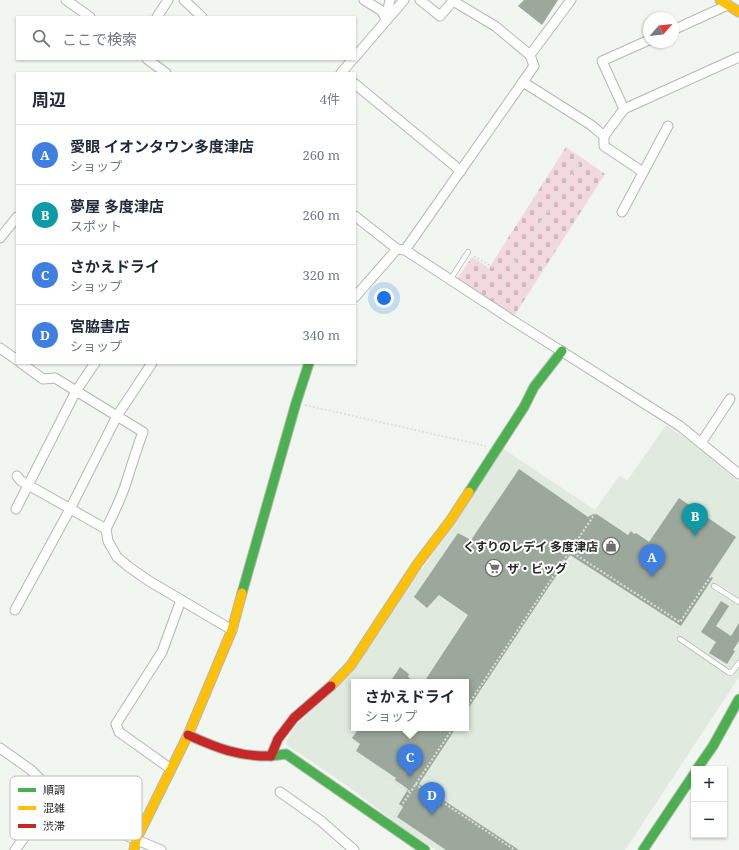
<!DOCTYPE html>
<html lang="ja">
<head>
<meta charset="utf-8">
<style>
  :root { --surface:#fff; --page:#f6f6f7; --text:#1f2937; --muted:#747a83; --line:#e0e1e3; --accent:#7c3aed }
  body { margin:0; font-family:"Noto Serif","Noto Sans JP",serif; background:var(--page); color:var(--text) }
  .controls { position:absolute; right:12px; bottom:12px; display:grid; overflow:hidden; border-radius:0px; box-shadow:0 1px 3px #0004 }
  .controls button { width:36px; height:36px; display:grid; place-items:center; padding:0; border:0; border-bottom:1px solid var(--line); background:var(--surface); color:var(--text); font:20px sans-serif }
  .compass { position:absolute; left:643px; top:12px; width:36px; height:36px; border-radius:50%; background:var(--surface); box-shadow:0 1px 3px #0004; rotate:62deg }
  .you { position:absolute; left:384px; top:298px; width:14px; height:14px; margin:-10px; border:3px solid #fff; border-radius:50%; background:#1a73e8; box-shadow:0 0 0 6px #1a73e833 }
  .badge { display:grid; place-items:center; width:26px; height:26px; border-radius:50%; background:var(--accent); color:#fff; font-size:13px; font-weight:700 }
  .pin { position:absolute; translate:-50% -33px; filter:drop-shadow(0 1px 2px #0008) }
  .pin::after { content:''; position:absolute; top:21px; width:14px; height:12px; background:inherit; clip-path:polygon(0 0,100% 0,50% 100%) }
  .popup { position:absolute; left:351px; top:679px; width:118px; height:52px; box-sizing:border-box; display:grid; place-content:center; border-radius:0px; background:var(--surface); filter:drop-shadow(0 1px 3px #0005); font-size:13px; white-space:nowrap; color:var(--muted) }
  .popup b { font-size:15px; color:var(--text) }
  .popup::after { content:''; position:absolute; left:50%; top:100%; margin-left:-8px; border:8px solid transparent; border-top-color:var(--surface) }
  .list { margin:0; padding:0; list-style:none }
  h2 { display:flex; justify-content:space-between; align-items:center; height:52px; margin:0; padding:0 16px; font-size:17px }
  h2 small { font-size:13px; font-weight:400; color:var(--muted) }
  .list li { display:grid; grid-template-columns:26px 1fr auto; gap:12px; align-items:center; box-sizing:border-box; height:60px; padding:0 16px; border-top:1px solid var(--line) }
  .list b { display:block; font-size:15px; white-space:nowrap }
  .list p { margin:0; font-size:13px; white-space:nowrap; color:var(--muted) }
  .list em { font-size:13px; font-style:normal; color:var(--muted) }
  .icon { flex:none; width:22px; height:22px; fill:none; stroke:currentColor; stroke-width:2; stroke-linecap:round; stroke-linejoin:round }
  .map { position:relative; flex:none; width:739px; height:850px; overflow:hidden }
  .search { position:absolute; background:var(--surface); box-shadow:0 1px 3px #0004; left:16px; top:16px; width:340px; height:44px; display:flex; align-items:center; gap:10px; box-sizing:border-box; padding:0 14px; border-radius:0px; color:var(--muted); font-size:15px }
  .panel { position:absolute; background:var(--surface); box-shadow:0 1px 3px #0004; left:16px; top:72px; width:340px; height:292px; border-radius:0px }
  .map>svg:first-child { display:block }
  .built { fill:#e0eade; fill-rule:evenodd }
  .cemetery { fill:url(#cemetery-stones) }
  .building { fill:#9da89c }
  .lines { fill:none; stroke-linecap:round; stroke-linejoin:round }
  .lane-casing { stroke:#b4b8b4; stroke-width:6 }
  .street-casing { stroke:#b4b8b4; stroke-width:11 }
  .fast-casing { stroke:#b4b8b4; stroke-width:11 }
  .slow-casing { stroke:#b4b8b4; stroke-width:11 }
  .jam-casing { stroke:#b4b8b4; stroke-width:11 }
  .path { stroke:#dee0de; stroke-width:2; stroke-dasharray:2 2; stroke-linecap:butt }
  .lane { stroke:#fdfefd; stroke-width:4.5 }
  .street { stroke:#fdfefd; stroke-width:9 }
  .fast { stroke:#4caf50; stroke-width:9 }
  .slow { stroke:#ffc107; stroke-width:9 }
  .jam { stroke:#c62828; stroke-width:9 }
  .labels { text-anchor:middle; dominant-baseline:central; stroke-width:4; stroke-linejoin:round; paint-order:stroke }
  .poi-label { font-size:12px; font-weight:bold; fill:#252825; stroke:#fff; text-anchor:end }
  .key { fill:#fff; stroke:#bebebe; stroke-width:1 }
  .key-label { font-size:11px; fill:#252825 }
</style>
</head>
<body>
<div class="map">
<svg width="739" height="850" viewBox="0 0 739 850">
  <defs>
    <pattern id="cemetery-stones" width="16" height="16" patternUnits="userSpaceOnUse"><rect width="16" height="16" fill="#f2d9dd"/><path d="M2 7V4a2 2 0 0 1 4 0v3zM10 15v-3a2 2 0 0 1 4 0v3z" fill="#cfbabe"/></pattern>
  </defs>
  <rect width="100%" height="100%" fill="#f1f6f0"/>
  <!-- built -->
  <path class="built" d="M666,425L689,440L739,482V677L625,850H436L397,824L349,787L287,745L286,741L297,724L326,698L427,562L455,523L502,448L595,510L620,475L627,481ZM354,682H466V728H354Z"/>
  <!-- cemetery -->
  <polygon class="cemetery" points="566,147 605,174 514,316 457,279 472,257 489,268"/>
  <!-- building -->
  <g class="building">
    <polygon points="524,0 558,0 542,25 518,6"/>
    <polygon points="519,469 588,517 595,513 628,535 631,531 634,534 636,533 649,542 679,498 736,537 710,576 713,578 681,626 570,555 466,712 466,682 424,682 468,615 439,595 427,608 414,597 458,533 471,540"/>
    <polygon points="721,601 729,606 716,626 731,636 739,623 739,641 733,650 735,651 727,664 709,653 716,642 701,632"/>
    <polygon points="400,667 409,674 408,677 416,682 390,682"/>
    <polygon points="359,728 456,728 419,784 519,850 446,850 397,817 403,807 399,804 408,789 395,780 396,778 356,751 360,744 352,738"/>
  </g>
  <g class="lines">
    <defs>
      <g id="lane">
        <polyline points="450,280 468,252"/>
        <polyline points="714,586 739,602"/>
        <polyline points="680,639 728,672 731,673 739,663"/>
      </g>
      <g id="street">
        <polyline points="66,0 90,17"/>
        <polyline points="184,0 202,17"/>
        <polyline points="364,0 382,11 386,20"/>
        <polyline points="157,17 168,0"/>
        <polyline points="386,18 390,0"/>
        <polyline points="673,30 728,5"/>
        <polyline points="530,55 571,0"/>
        <polyline points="355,57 404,0"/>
        <polyline points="147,59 166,73"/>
        <polyline points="341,73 353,59"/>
        <polyline points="523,82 591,125 604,136 604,146 643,172"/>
        <polyline points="355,84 461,171"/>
        <polyline points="624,109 602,61 649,40"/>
        <polyline points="604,136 624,109 739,57"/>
        <polyline points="622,212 668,126"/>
        <polyline points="355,216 397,249 405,250 512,320 680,426 739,474"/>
        <polyline points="0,238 17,217"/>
        <polyline points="405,250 534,66 530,55 495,26 453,1 440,16 420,0"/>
        <polyline points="355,297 397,249"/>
        <polyline points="0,348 17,360"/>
        <path d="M21,363L43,379L55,378L143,432C137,448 132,464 127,480C122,497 114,513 106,529"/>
        <polyline points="701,443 730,399"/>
        <polyline points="17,476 21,481 106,529 108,541 117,557 129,567 149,581 232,630"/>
        <polyline points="16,509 76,391 95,363"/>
        <polyline points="15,610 70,509 117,416 152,363"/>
        <polyline points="0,748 31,770 56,795 94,822 161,850"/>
        <polyline points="171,769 119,732 116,724 162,652 181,600"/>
        <polyline points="280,792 321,821 354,850"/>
        <polyline points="15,850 56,795"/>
      </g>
      <g id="fast">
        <polyline points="469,492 524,407 534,387 562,351"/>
        <polyline points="242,593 296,403 309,363"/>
        <polyline points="271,756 286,754 425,850"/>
        <polyline points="697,769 713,746 739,699"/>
        <polyline points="643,850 694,774"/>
      </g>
      <g id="slow">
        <polyline points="720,0 739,12"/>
        <polyline points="331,686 351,665 418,563 450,521 469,492"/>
        <polyline points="134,850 136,840 188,735 232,630 242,593"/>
      </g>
      <path id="jam" d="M188,735C217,748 239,757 271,756L278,739L294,718L331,686"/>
    </defs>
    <!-- lane casing -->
    <use href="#lane" class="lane-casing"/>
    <!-- street casing -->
    <use href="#street" class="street-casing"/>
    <!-- fast casing -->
    <use href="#fast" class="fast-casing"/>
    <!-- slow casing -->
    <use href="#slow" class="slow-casing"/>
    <!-- jam casing -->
    <use href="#jam" class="jam-casing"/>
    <!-- path -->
    <g class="path">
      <polyline points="474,256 506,275 579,164"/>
      <polyline points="305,405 486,446"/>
      <polyline points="570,551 680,622 713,573"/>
      <polyline points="466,708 596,512"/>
      <polyline points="384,780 389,778 410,792"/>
      <polyline points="415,784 515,850"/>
      <polyline points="394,817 453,728"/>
    </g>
    <!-- lane -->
    <use href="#lane" class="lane"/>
    <!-- street -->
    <use href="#street" class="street"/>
    <!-- fast -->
    <use href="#fast" class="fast"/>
    <!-- slow -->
    <use href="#slow" class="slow"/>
    <!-- jam -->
    <use href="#jam" class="jam"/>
  </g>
  <!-- icons -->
  <defs>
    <symbol id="shop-ring" viewBox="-11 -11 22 22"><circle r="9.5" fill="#fff" stroke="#6c706c" stroke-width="1.5"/><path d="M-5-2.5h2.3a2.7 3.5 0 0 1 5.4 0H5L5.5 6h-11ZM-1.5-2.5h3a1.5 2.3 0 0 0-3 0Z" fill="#6c706c"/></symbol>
    <symbol id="supermarket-ring" viewBox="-11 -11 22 22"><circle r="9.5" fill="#fff" stroke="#6c706c" stroke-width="1.5"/><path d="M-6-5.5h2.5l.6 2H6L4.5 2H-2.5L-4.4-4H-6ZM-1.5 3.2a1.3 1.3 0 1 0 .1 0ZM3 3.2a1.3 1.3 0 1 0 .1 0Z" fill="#6c706c"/></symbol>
  </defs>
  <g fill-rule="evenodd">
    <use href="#shop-ring" x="601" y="536" width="20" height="20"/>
    <use href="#supermarket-ring" x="484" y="558" width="20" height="20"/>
  </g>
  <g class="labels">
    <!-- poi labels -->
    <g class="poi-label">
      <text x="598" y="546">くすりのレデイ 多度津店</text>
      <text x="507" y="568" text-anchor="start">ザ・ビッグ</text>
    </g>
  </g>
  <!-- legend -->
  <rect x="10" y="776" width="132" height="64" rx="6" class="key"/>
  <rect x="18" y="788" width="18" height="4" fill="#4caf50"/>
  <rect x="18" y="806" width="18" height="4" fill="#ffc107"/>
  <rect x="18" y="824" width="18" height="4" fill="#c62828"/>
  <g class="key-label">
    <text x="43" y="794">順調</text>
    <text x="43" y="812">混雑</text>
    <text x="43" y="830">渋滞</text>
  </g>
</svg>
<div class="controls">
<button>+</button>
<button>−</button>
</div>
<svg class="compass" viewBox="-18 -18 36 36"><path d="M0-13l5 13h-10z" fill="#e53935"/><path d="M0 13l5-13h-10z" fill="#747a83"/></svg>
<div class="you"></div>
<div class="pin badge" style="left:652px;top:577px;background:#3f7fe0">A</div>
<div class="pin badge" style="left:695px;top:536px;background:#0f9aa8">B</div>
<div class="pin badge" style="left:410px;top:777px;background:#3f7fe0">C</div>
<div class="popup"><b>さかえドライ</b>ショップ</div>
<div class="pin badge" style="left:432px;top:815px;background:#3f7fe0">D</div>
<div class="search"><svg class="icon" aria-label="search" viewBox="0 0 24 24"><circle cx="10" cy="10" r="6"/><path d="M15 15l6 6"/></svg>ここで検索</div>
<section class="panel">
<h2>周辺<small>4件</small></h2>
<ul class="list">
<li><span class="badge" style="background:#3f7fe0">A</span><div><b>愛眼 イオンタウン多度津店</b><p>ショップ</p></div><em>260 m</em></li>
<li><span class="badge" style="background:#0f9aa8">B</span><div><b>夢屋 多度津店</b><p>スポット</p></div><em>260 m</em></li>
<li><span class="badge" style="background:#3f7fe0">C</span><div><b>さかえドライ</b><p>ショップ</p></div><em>320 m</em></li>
<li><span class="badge" style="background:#3f7fe0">D</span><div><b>宮脇書店</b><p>ショップ</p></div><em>340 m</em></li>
</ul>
</section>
</div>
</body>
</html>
